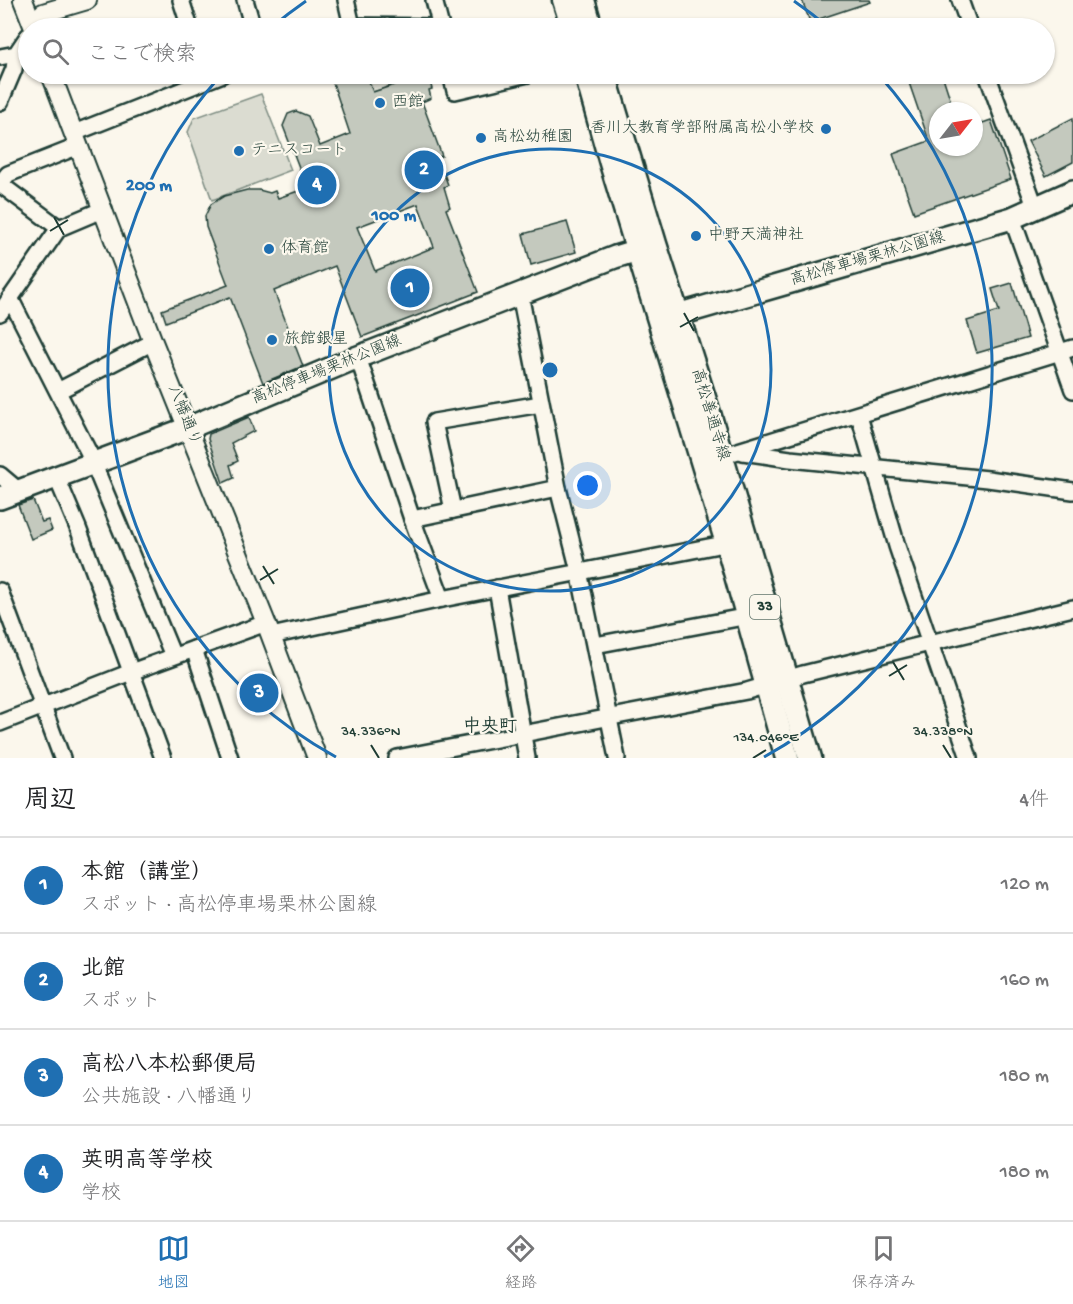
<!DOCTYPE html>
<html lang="ja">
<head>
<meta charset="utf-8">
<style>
  :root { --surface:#fff; --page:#f2f2f2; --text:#202124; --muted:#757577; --line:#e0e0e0; --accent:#1f6fb2 }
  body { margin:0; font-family:"Gochi Hand","Klee One",sans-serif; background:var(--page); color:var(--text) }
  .compass { position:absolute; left:929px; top:102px; width:54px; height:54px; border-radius:50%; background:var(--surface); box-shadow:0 2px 4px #0004; rotate:59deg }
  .you { position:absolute; left:588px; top:486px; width:21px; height:21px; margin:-15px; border:4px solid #fff; border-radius:50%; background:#1a73e8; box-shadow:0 0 0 9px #1a73e833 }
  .badge { display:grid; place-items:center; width:39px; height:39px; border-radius:50%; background:var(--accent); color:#fff; font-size:20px; font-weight:700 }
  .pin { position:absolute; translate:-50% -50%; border:3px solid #fff; box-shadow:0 2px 6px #0006 }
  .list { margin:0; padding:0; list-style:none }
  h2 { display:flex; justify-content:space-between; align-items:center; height:78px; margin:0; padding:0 24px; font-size:26px }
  h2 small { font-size:20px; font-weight:400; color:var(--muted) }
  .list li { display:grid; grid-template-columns:39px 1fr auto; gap:18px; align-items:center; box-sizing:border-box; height:96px; padding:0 24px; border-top:2px solid var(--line) }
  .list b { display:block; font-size:22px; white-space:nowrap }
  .list p { margin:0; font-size:20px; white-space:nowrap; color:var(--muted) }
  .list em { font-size:20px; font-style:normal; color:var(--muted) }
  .icon { flex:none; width:33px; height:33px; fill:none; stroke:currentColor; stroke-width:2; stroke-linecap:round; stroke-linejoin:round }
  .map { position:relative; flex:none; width:1073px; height:758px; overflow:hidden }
  .search { position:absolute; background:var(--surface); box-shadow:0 2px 4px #0004; left:18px; right:18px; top:18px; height:66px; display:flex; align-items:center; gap:15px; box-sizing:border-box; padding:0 21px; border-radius:33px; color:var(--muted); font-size:22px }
  .sheet { height:462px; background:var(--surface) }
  nav { display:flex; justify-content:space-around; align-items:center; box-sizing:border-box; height:84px; border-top:2px solid var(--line); background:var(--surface); font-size:16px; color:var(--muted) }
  nav a { display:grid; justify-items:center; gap:3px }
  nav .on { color:var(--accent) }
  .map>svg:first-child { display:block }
  .green { fill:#dbdcd1; stroke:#7d8c82; stroke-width:1.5 }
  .building { fill:#c4c9be; stroke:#1f3d34; stroke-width:1.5; fill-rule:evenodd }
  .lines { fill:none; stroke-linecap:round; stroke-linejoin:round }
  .minor-casing { stroke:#1f3d34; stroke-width:20 }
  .tertiary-casing { stroke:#1f3d34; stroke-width:22 }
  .secondary-casing { stroke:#1f3d34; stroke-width:26 }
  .primary-casing { stroke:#1f3d34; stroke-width:27 }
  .minor { stroke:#fbf7ec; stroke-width:15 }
  .tertiary { stroke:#fbf7ec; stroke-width:18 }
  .secondary { stroke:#fbf7ec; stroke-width:21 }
  .primary { stroke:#fbf7ec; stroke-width:22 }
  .ticks { fill:none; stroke:#1f3d34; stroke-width:2 }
  .ring { fill:none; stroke:#1f6fb2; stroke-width:3 }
  .poi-dot { fill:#1f6fb2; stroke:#fbf7ec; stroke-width:2 }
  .labels { text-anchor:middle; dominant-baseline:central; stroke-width:4.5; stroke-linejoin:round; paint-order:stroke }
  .shield { fill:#fbf7ec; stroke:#61756b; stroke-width:1.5 }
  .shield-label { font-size:15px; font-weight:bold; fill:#1f3d34 }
  .poi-label { font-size:16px; fill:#1f3d34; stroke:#fbf7ec; text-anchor:start }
  .street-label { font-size:16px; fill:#1f3d34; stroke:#fbf7ec }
  .neighbourhood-label { font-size:18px; font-weight:bold; fill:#1f3d34; stroke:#fbf7ec }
  .ticks-label { font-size:15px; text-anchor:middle; fill:#1f3d34; stroke:#fbf7ec; stroke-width:4.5; stroke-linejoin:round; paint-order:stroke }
  .centre { fill:#1f6fb2; stroke:#fbf7ec; stroke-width:3 }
  .ring-label { font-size:18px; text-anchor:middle; font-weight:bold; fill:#1f6fb2; stroke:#fbf7ec; stroke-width:4.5; stroke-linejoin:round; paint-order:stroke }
</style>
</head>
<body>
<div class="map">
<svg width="1073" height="758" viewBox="0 0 1073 758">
  <rect width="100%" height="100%" fill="#fbf7ec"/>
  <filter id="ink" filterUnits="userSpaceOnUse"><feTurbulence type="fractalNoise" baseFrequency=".0167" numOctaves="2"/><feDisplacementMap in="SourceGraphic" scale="12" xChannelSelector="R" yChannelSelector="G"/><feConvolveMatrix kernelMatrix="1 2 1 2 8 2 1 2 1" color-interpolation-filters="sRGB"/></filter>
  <g filter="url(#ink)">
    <!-- green -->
    <g class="green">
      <polygon points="366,74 394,74 397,84 373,92"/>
      <polygon points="261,94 291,170 212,200 188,132 194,118"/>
    </g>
    <!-- building -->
    <g class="building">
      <polygon points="802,0 869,0 870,2 810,22"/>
      <path d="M330,74H366L373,92L397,84L394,74H428L432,89L429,90L431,98L422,102L442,156L438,157L448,185L444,187L450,207L446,209L478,292L362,337L335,266L274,291L303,366L263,383L230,297L166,322L162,310L228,285L206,227L205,216L211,204L224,196L247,190H259L270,193L275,191L278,198L307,188L283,126L288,114L296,111L308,116L320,146L350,134ZM418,204L434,247L375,271L357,227Z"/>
      <polygon points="906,74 942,74 954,111 938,111 938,147 974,147 974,126 991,120 1011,179 914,213 893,154 929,141"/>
      <polygon points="1073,118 1073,162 1046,176 1028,141"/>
      <polygon points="567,222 576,252 531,265 523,234"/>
      <polygon points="1012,283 1028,338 977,353 967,321 999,311 992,289"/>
      <polygon points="249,417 254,431 231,443 238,461 230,465 234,478 223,483 208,439 209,434"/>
      <polygon points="33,500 42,522 48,520 52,530 31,539 18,505"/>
    </g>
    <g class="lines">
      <defs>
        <g id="minor">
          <polyline points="181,0 190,28"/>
          <polyline points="245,0 253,28"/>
          <polyline points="346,0 352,26"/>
          <polyline points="434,0 441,27"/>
          <polyline points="960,0 970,28"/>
          <polyline points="346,28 352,26 441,27 441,28"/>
          <polyline points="0,57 16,54 28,36"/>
          <polyline points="451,74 455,91 528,74"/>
          <polyline points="987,74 1036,209"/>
          <polyline points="0,102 14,69 16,54"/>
          <polyline points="74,133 223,74"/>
          <polyline points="0,184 8,174 79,146"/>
          <polyline points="0,184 59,228"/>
          <polyline points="1012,218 1073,390"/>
          <polyline points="520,294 558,488 579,571 617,758"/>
          <polyline points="10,298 90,455 173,656"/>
          <polyline points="0,313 59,228 104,209"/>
          <polyline points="358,357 412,519 442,599"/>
          <polyline points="58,391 153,342"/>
          <polyline points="859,415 897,546 969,758"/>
          <polyline points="743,452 790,459 988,479 1073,491"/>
          <polyline points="715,458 1073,348"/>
          <polyline points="0,475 19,491"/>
          <polyline points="57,478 78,528 163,758"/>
          <polyline points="453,510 434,422 541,404"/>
          <polyline points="412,519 558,488"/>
          <polyline points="497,588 527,758"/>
          <polyline points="0,591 62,758"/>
          <polyline points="271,636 442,599 734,542"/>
          <polyline points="595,645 754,615"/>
          <polyline points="194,649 230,758"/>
          <polyline points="0,723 131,672 266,623"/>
          <polyline points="397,758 747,691 803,674 1073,608"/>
        </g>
        <g id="tertiary">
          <polyline points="23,0 34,28"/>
          <polyline points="34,28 43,13 87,0"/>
          <polyline points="51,74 153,342 266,623 317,758"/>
        </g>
        <g id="secondary">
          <polyline points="663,319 1012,218 1073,191"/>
          <polyline points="0,498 188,428 358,357 615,257 654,245"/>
        </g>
        <g id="primary">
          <polyline points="564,0 573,28"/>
          <polyline points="583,0 591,28"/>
          <polyline points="586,74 611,163 727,543 787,758"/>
          <polyline points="604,74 655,244 709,413 810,758"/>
        </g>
      </defs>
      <!-- minor casing -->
      <use href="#minor" class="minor-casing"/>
      <!-- tertiary casing -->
      <use href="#tertiary" class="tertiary-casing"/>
      <!-- secondary casing -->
      <use href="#secondary" class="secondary-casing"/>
      <!-- primary casing -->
      <use href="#primary" class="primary-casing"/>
      <!-- minor -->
      <use href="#minor" class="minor"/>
      <!-- tertiary -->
      <use href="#tertiary" class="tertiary"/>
      <!-- secondary -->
      <use href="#secondary" class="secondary"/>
      <!-- primary -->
      <use href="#primary" class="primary"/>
    </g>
  </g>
  <!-- ticks -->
  <path class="ticks" d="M54,217L64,235M50,231L68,220M684,313L694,331M680,327L698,317M263,566L274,584M260,580L278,569M893,662L904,680M889,676L907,665M371,745L379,758M943,745L951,758M753,758L766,750"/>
  <!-- distance rings -->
  <g class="ring">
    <circle cx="550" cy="370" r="221"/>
    <path d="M336 757A442 442 0 0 1 222 74M272 27A442 442 0 0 1 306 1M794 1A442 442 0 0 1 828 27M878 74A442 442 0 0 1 764 757"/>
  </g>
  <!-- markers -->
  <g class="poi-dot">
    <circle cx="380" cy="103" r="6"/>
    <circle cx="826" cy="129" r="6"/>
    <circle cx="481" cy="138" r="6"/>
    <circle cx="239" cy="151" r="6"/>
    <circle cx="696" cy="236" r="6"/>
    <circle cx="269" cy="249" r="6"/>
    <circle cx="272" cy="340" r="6"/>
  </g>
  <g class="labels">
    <!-- shield labels -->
    <rect class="shield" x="750" y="595" width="30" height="24" rx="4.5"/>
    <g class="shield-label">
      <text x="765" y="607">33</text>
    </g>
    <!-- poi labels -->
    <g class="poi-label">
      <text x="392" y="103">西館</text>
      <text x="814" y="129" text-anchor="end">香川大教育学部附属高松小学校</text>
      <text x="493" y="138">高松幼稚園</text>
      <text x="251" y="151">テニスコート</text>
      <text x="708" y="236">中野天満神社</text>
      <text x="281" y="249">体育館</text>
      <text x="284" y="340">旅館銀星</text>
    </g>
    <!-- street labels -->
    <g class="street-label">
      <text transform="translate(868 260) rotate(-16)">高松停車場栗林公園線</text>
      <text transform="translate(327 371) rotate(-22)">高松停車場栗林公園線</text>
      <text transform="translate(709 415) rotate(73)">高松善通寺線</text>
      <text transform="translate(183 416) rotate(68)">八幡通り</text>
    </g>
    <!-- neighbourhood labels -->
    <g class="neighbourhood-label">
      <text x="490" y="727">中央町</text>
    </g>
  </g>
  <g class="ticks-label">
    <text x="371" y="735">34.336°N</text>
    <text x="943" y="735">34.338°N</text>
    <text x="766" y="741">134.046°E</text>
  </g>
  <circle cx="550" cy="370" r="9" class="centre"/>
  <g class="ring-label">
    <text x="149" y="190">200 m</text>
    <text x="394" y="220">100 m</text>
  </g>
</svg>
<svg class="compass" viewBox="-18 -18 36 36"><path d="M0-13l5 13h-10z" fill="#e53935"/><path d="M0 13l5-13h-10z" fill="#757577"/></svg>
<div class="you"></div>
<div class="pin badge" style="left:410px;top:288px">1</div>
<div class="pin badge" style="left:424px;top:170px">2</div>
<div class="pin badge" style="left:259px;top:693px">3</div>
<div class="pin badge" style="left:317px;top:185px">4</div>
<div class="search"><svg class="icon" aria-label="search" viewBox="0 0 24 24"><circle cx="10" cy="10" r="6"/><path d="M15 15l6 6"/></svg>ここで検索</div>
</div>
<section class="sheet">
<h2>周辺<small>4件</small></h2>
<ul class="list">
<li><span class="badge">1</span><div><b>本館（講堂）</b><p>スポット · 高松停車場栗林公園線</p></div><em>120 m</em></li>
<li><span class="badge">2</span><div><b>北館</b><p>スポット</p></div><em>160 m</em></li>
<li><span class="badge">3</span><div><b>高松八本松郵便局</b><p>公共施設 · 八幡通り</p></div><em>180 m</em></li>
<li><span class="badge">4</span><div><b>英明高等学校</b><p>学校</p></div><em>180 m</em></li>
</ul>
</section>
<nav>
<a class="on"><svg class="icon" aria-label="map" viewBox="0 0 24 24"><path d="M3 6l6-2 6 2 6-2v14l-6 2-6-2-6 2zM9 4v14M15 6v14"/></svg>地図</a>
<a><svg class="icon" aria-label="directions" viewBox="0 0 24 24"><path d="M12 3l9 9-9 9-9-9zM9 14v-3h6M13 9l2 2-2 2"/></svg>経路</a>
<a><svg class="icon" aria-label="saved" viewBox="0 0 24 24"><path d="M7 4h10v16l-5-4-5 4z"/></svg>保存済み</a>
</nav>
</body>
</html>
